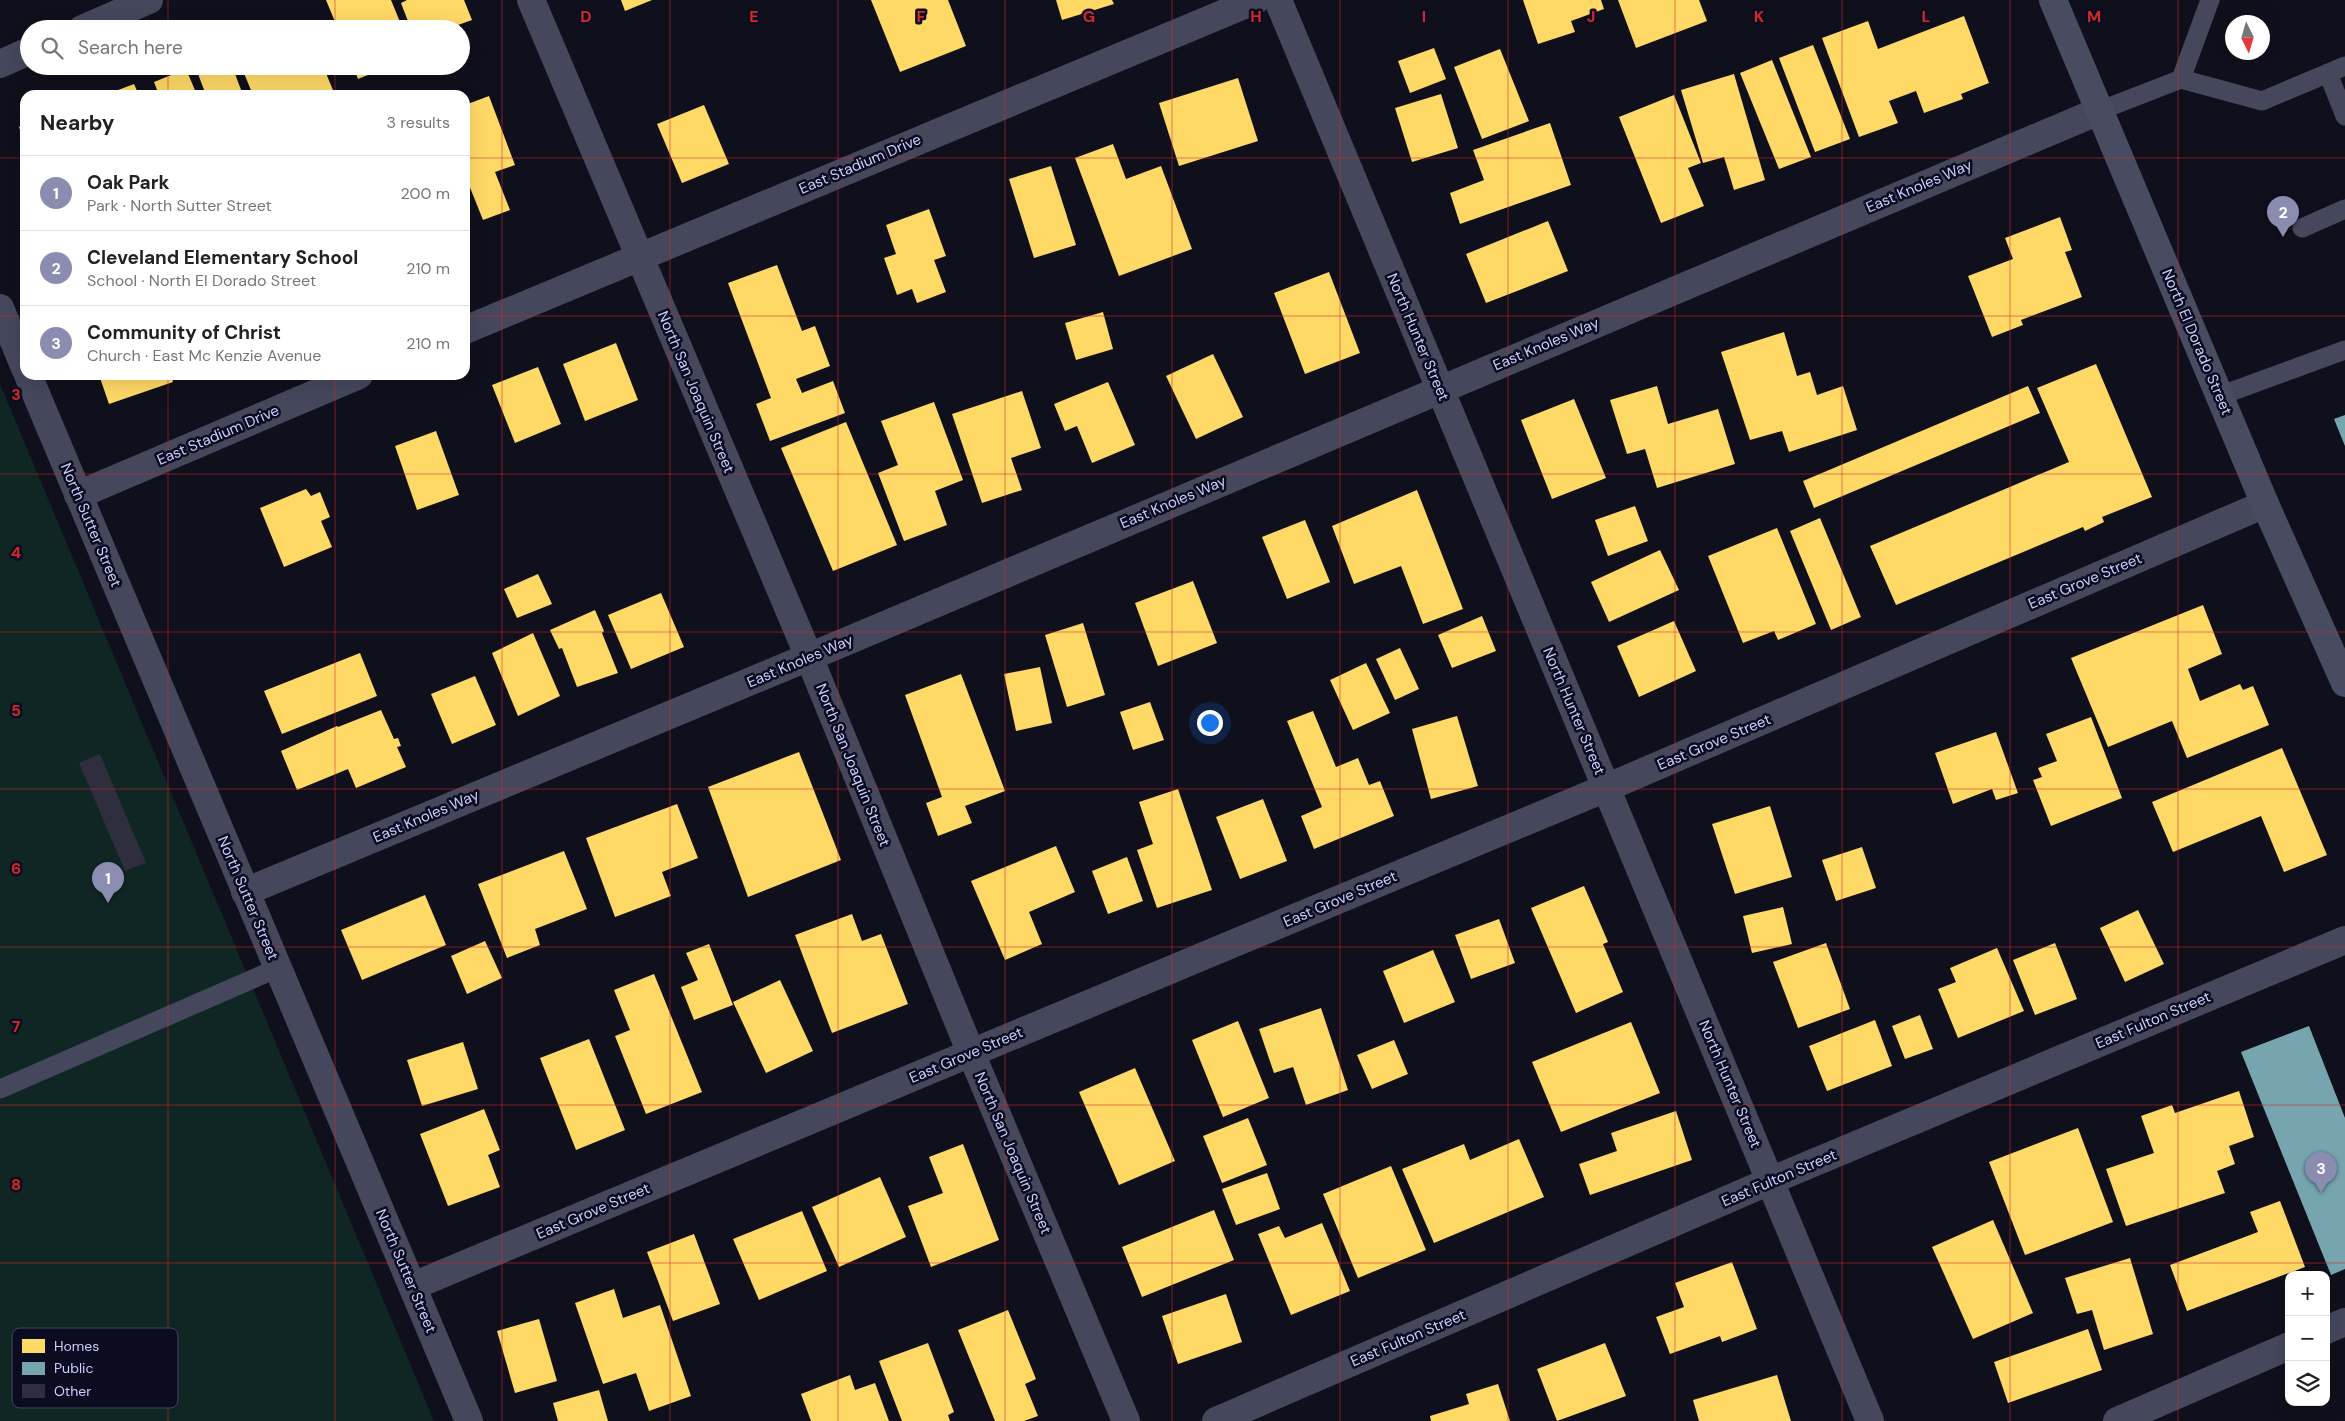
<!DOCTYPE html>
<html lang="en">
<head>
<meta charset="utf-8">
<style>
  :root { --surface:#fff; --page:#f2f2f2; --text:#222; --muted:#767676; --line:#e0e0e0; --accent:#8a8cb0 }
  body { margin:0; font-family:"DM Sans",sans-serif; background:var(--page); color:var(--text) }
  .controls { position:absolute; right:15px; bottom:15px; display:grid; overflow:hidden; border-radius:10px; box-shadow:0 5px 20px #0002 }
  .controls button { width:45px; height:45px; display:grid; place-items:center; padding:0; border:0; border-bottom:1px solid var(--line); background:var(--surface); color:var(--text); font:25px sans-serif }
  .compass { position:absolute; left:2225px; top:15px; width:45px; height:45px; border-radius:50%; background:var(--surface); box-shadow:0 5px 20px #0002; rotate:175deg }
  .you { position:absolute; left:1209px; top:722px; width:18px; height:18px; margin:-12px; border:4px solid #fff; border-radius:50%; background:#1a73e8; box-shadow:0 0 0 8px #1a73e833 }
  .badge { display:grid; place-items:center; width:32px; height:32px; border-radius:50%; background:var(--accent); color:#fff; font-size:16px; font-weight:700 }
  .pin { position:absolute; translate:-50% -41px; filter:drop-shadow(0 1px 2px #0008) }
  .pin::after { content:''; position:absolute; top:26px; width:18px; height:15px; background:inherit; clip-path:polygon(0 0,100% 0,50% 100%) }
  .list { margin:0; padding:0; list-style:none }
  h2 { display:flex; justify-content:space-between; align-items:center; height:65px; margin:0; padding:0 20px; font-size:21px }
  h2 small { font-size:16px; font-weight:400; color:var(--muted) }
  .list li { display:grid; grid-template-columns:32px 1fr auto; gap:15px; align-items:center; box-sizing:border-box; height:75px; padding:0 20px; border-top:1px solid var(--line) }
  .list b { display:block; font-size:19px; white-space:nowrap }
  .list p { margin:0; font-size:16px; white-space:nowrap; color:var(--muted) }
  .list em { font-size:16px; font-style:normal; color:var(--muted) }
  .icon { flex:none; width:28px; height:28px; fill:none; stroke:currentColor; stroke-width:2; stroke-linecap:round; stroke-linejoin:round }
  .map { position:relative; flex:none; width:2345px; height:1421px; overflow:hidden }
  .search { position:absolute; background:var(--surface); box-shadow:0 5px 20px #0002; left:20px; top:20px; width:450px; height:55px; display:flex; align-items:center; gap:12px; box-sizing:border-box; padding:0 18px; border-radius:28px; color:var(--muted); font-size:19px }
  .panel { position:absolute; background:var(--surface); box-shadow:0 5px 20px #0002; left:20px; top:90px; width:450px; height:290px; border-radius:15px }
  .map>svg:first-child { display:block }
  .green { fill:#0f2624 }
  .homes { fill:#ffd966 }
  .public { fill:#76a5af }
  .building { fill:#2e2e3e }
  .lines { fill:none; stroke-linecap:round; stroke-linejoin:round }
  .lane { stroke:#45485d; stroke-width:19 }
  .street { stroke:#45485d; stroke-width:28 }
  .secondary { stroke:#474c63; stroke-width:28 }
  .grid { fill:none; stroke:#d62828; stroke-width:1; stroke-opacity:0.55 }
  .labels { text-anchor:middle; dominant-baseline:central; stroke-width:5; stroke-linejoin:round; paint-order:stroke }
  .street-label { font-size:15px; fill:#ccceff; stroke:#0c0c20 }
  .key { fill:#0c0c20; stroke:#464663; stroke-width:1 }
  .key-label { font-size:14px; fill:#ccceff }
  .grid-label { font-size:16px; text-anchor:middle; font-weight:bold; fill:#d62828; stroke:#0c0c20; stroke-width:5; stroke-linejoin:round; paint-order:stroke }
</style>
</head>
<body>
<div class="map">
<svg width="2345" height="1421" viewBox="0 0 2345 1421">
  <rect width="100%" height="100%" fill="#10101c"/>
  <!-- green -->
  <polygon class="green" points="0,384 434,1421 0,1421"/>
  <!-- homes -->
  <g class="homes">
    <polygon points="326,0 391,0 400,22 388,26 389,29 338,29"/>
    <polygon points="407,0 464,0 472,20 458,25 459,29 411,29 401,3"/>
    <polygon points="621,0 652,0 625,11"/>
    <polygon points="871,0 948,0 966,46 900,72"/>
    <polygon points="1056,0 1112,0 1114,4 1062,20"/>
    <polygon points="1523,0 1601,0 1604,9 1571,21 1575,32 1538,44"/>
    <polygon points="1618,0 1699,0 1707,21 1636,48"/>
    <polygon points="1964,16 1989,83 1961,94 1963,99 1924,113 1916,91 1889,101 1898,123 1859,137 1822,38 1868,21 1878,49"/>
    <polygon points="1813,45 1850,139 1815,152 1779,58"/>
    <polygon points="1434,48 1446,79 1410,93 1398,61"/>
    <polygon points="1500,49 1529,121 1482,139 1454,67"/>
    <polygon points="1772,60 1811,157 1779,169 1740,73"/>
    <polygon points="195,66 232,66 243,95 206,95"/>
    <polygon points="241,66 323,66 335,95 253,95"/>
    <polygon points="353,66 390,66 358,79"/>
    <polygon points="186,69 197,95 159,95 154,82"/>
    <polygon points="1734,74 1765,180 1734,190 1724,157 1703,163 1681,90"/>
    <polygon points="1238,78 1258,141 1179,166 1159,103"/>
    <polygon points="134,84 139,95 105,95"/>
    <polygon points="1441,94 1458,148 1412,162 1395,108"/>
    <polygon points="1674,95 1701,163 1688,168 1704,206 1661,223 1619,117"/>
    <polygon points="489,96 515,165 495,172 510,210 483,220 465,175 465,105"/>
    <polygon points="704,105 729,164 682,183 657,124"/>
    <polygon points="1550,123 1571,185 1460,224 1450,193 1484,180 1473,150"/>
    <polygon points="25,124 25,143 19,127"/>
    <polygon points="1113,144 1126,179 1161,166 1192,249 1119,276 1075,158"/>
    <polygon points="1051,166 1076,245 1034,258 1009,179"/>
    <polygon points="929,209 946,256 934,260 946,292 917,303 912,289 897,295 884,258 896,254 886,225"/>
    <polygon points="2060,217 2072,250 2065,252 2082,297 2021,320 2023,325 1992,337 1968,276 2013,259 2005,238"/>
    <polygon points="1548,221 1568,271 1486,303 1466,254"/>
    <polygon points="777,265 802,331 815,326 830,366 796,379 802,393 833,381 845,413 770,441 756,404 771,398 728,283"/>
    <polygon points="1329,272 1360,353 1305,374 1274,293"/>
    <polygon points="1103,312 1113,349 1076,360 1065,323"/>
    <polygon points="1784,332 1797,376 1810,372 1817,395 1843,386 1857,430 1789,452 1782,431 1750,440 1721,352"/>
    <polygon points="616,343 638,400 585,421 563,364"/>
    <polygon points="1213,354 1243,417 1196,439 1166,376"/>
    <polygon points="2096,364 2152,497 2102,517 2104,522 2085,531 2083,527 1896,605 1870,546 2069,462 2037,388"/>
    <polygon points="538,367 561,424 515,443 492,385"/>
    <polygon points="99,375 171,375 173,382 109,404"/>
    <polygon points="1108,382 1135,445 1092,463 1077,426 1065,431 1054,404"/>
    <polygon points="1657,386 1668,424 1718,409 1735,464 1657,488 1645,449 1627,454 1610,400"/>
    <polygon points="2028,386 2040,413 1814,508 1803,481"/>
    <polygon points="1022,391 1041,448 1011,458 1022,490 982,503 952,414"/>
    <polygon points="1574,399 1606,478 1552,499 1521,420"/>
    <polygon points="934,402 963,480 935,491 947,525 904,541 878,473 898,465 881,421"/>
    <polygon points="846,422 897,545 833,571 781,448"/>
    <polygon points="436,431 459,495 417,510 395,446"/>
    <polygon points="306,489 311,496 320,492 330,517 321,521 332,547 284,567 260,508"/>
    <polygon points="1417,490 1463,609 1423,624 1401,566 1354,584 1332,526"/>
    <polygon points="1635,506 1648,541 1608,556 1595,520"/>
    <polygon points="1820,518 1861,617 1831,630 1790,531"/>
    <polygon points="1305,520 1330,582 1287,599 1262,537"/>
    <polygon points="1777,528 1816,624 1778,640 1774,631 1743,643 1708,556"/>
    <polygon points="1660,550 1679,590 1609,622 1591,582"/>
    <polygon points="538,574 552,604 517,618 504,589"/>
    <polygon points="1193,581 1217,643 1158,666 1135,603"/>
    <polygon points="661,593 684,647 631,669 608,615"/>
    <polygon points="2203,605 2222,654 2188,669 2200,701 2240,684 2243,690 2253,686 2269,725 2187,758 2172,721 2108,747 2071,658"/>
    <polygon points="595,610 604,631 602,633 618,673 577,687 562,648 559,649 550,630"/>
    <polygon points="1482,616 1496,651 1452,668 1438,635"/>
    <polygon points="1674,621 1696,671 1639,697 1617,646"/>
    <polygon points="1083,623 1105,695 1067,707 1045,635"/>
    <polygon points="533,633 560,696 518,716 492,653"/>
    <polygon points="1400,648 1419,689 1395,700 1376,659"/>
    <polygon points="360,653 377,696 282,734 264,691"/>
    <polygon points="1366,663 1390,713 1353,730 1330,680"/>
    <polygon points="1040,667 1052,723 1016,731 1004,674"/>
    <polygon points="961,674 1005,791 965,806 972,823 938,836 926,803 942,797 905,695"/>
    <polygon points="475,676 496,725 452,744 431,694"/>
    <polygon points="1150,702 1164,740 1133,750 1120,712"/>
    <polygon points="381,710 394,739 398,738 401,746 397,747 406,767 356,788 348,769 297,790 281,751 337,726 338,727"/>
    <polygon points="1313,711 1336,767 1358,758 1369,785 1380,781 1394,816 1314,849 1301,816 1322,807 1287,721"/>
    <polygon points="1457,716 1478,786 1431,799 1412,729"/>
    <polygon points="2091,717 2122,798 2051,826 2033,780 2042,777 2038,768 2057,761 2046,734"/>
    <polygon points="1996,732 2018,793 1996,800 1992,789 1953,804 1935,753"/>
    <polygon points="2282,748 2327,855 2284,872 2261,816 2173,852 2152,802"/>
    <polygon points="799,752 841,860 748,897 708,787"/>
    <polygon points="1178,789 1212,890 1157,908 1137,850 1153,844 1139,802"/>
    <polygon points="1263,799 1287,861 1240,879 1216,817"/>
    <polygon points="677,804 698,858 662,872 671,896 615,917 586,838"/>
    <polygon points="1770,806 1792,877 1735,894 1712,824"/>
    <polygon points="1056,846 1075,892 1029,912 1042,944 1005,960 971,881"/>
    <polygon points="1862,847 1876,888 1836,901 1822,860"/>
    <polygon points="564,851 587,909 535,929 540,945 507,958 478,884"/>
    <polygon points="1127,857 1143,901 1108,914 1092,871"/>
    <polygon points="1584,886 1608,942 1603,944 1623,992 1576,1013 1531,908"/>
    <polygon points="425,895 446,945 362,980 341,930"/>
    <polygon points="1783,907 1792,944 1752,953 1743,916"/>
    <polygon points="2138,910 2164,964 2125,982 2100,928"/>
    <polygon points="852,914 862,941 881,934 908,1004 832,1033 795,935"/>
    <polygon points="1499,919 1515,963 1471,979 1455,935"/>
    <polygon points="485,941 502,978 467,994 451,956"/>
    <polygon points="1826,943 1850,1009 1798,1028 1773,962"/>
    <polygon points="2055,943 2077,999 2035,1015 2013,960"/>
    <polygon points="709,944 733,1005 694,1020 681,987 698,980 686,953"/>
    <polygon points="1997,948 2024,1011 1958,1038 1938,989 1956,982 1950,968"/>
    <polygon points="1433,950 1455,1002 1404,1023 1383,971"/>
    <polygon points="654,974 702,1092 646,1114 615,1036 630,1030 614,990"/>
    <polygon points="780,980 813,1051 766,1073 733,1002"/>
    <polygon points="1321,1008 1348,1090 1306,1105 1293,1067 1274,1073 1259,1029"/>
    <polygon points="1920,1015 1933,1049 1905,1059 1892,1026"/>
    <polygon points="1875,1020 1892,1066 1827,1091 1809,1046"/>
    <polygon points="1238,1021 1269,1098 1223,1117 1192,1040"/>
    <polygon points="1631,1022 1660,1093 1561,1132 1532,1062"/>
    <polygon points="589,1039 625,1130 576,1150 540,1058"/>
    <polygon points="1394,1040 1408,1074 1372,1089 1357,1055"/>
    <polygon points="463,1042 478,1089 422,1106 407,1060"/>
    <polygon points="1135,1068 1175,1161 1119,1185 1079,1092"/>
    <polygon points="2239,1091 2254,1137 2229,1146 2235,1164 2217,1171 2225,1193 2126,1226 2106,1169 2154,1153 2141,1116 2172,1105 2175,1113"/>
    <polygon points="484,1109 500,1150 488,1155 500,1187 448,1206 420,1134"/>
    <polygon points="1676,1111 1692,1160 1590,1195 1579,1164 1617,1151 1611,1133"/>
    <polygon points="1248,1118 1267,1165 1222,1183 1203,1136"/>
    <polygon points="2078,1128 2113,1222 2025,1255 1989,1162"/>
    <polygon points="1519,1139 1544,1197 1434,1243 1402,1169 1464,1144 1470,1160"/>
    <polygon points="963,1144 999,1240 931,1267 908,1206 943,1193 929,1157"/>
    <polygon points="1391,1166 1426,1250 1358,1278 1323,1194"/>
    <polygon points="1267,1173 1280,1209 1236,1225 1222,1189"/>
    <polygon points="880,1177 906,1237 839,1267 812,1207"/>
    <polygon points="2280,1201 2305,1267 2187,1311 2170,1265 2258,1232 2250,1212"/>
    <polygon points="1214,1210 1234,1260 1142,1297 1122,1247"/>
    <polygon points="802,1211 827,1271 759,1300 733,1239"/>
    <polygon points="1993,1220 2033,1313 1973,1339 1932,1247"/>
    <polygon points="1322,1223 1350,1291 1291,1315 1258,1234 1279,1226 1285,1238"/>
    <polygon points="694,1234 720,1304 673,1321 647,1252"/>
    <polygon points="2130,1258 2153,1334 2104,1350 2092,1310 2077,1314 2065,1278"/>
    <polygon points="1732,1262 1757,1329 1722,1342 1720,1336 1670,1354 1656,1317 1684,1307 1675,1283"/>
    <polygon points="614,1289 623,1318 660,1305 691,1396 649,1411 636,1373 603,1384 575,1303"/>
    <polygon points="1226,1294 1242,1342 1178,1364 1162,1316"/>
    <polygon points="1008,1310 1036,1379 1025,1384 1038,1416 1024,1421 995,1421 958,1330"/>
    <polygon points="539,1319 557,1381 515,1393 497,1331"/>
    <polygon points="2088,1329 2102,1370 2008,1403 1994,1362"/>
    <polygon points="928,1343 954,1412 948,1415 950,1421 902,1421 879,1361"/>
    <polygon points="1605,1343 1626,1396 1557,1421 1537,1369"/>
    <polygon points="850,1375 855,1390 875,1383 889,1421 811,1421 801,1394"/>
    <polygon points="1777,1375 1791,1421 1699,1421 1693,1400"/>
    <polygon points="1498,1384 1510,1421 1431,1421 1430,1416 1469,1404 1466,1394"/>
    <polygon points="599,1390 608,1421 558,1421 553,1403"/>
  </g>
  <!-- public -->
  <g class="public">
    <polygon points="2345,415 2345,446 2334,419"/>
    <polygon points="2309,1026 2345,1118 2345,1269 2331,1275 2241,1052"/>
  </g>
  <!-- building -->
  <polygon class="building" points="100,754 146,863 125,871 79,763"/>
  <g class="lines">
    <!-- lane -->
    <g class="lane">
      <polyline points="2328,73 2345,116"/>
      <polyline points="2181,79 2210,0"/>
      <polyline points="2099,111 2181,79 2262,101 2345,66"/>
      <polyline points="2302,228 2345,209"/>
      <polyline points="2219,396 2345,350"/>
      <polyline points="0,1089 278,968"/>
    </g>
    <!-- street -->
    <g class="street">
      <polyline points="531,0 809,657 971,1053 1126,1421"/>
      <polyline points="1278,0 1870,1421"/>
      <polyline points="82,29 149,0"/>
      <polyline points="0,64 29,51"/>
      <polyline points="0,308 25,368"/>
      <polyline points="465,330 1256,0"/>
      <polyline points="28,375 469,1421"/>
      <polyline points="78,495 359,375"/>
      <polyline points="245,892 852,639 2099,111"/>
      <polyline points="413,1286 1606,788 2265,504"/>
      <polyline points="2326,1330 2345,1322"/>
      <polyline points="1216,1421 1770,1181 2345,940"/>
      <polyline points="2117,1421 2289,1346"/>
    </g>
    <!-- secondary -->
    <polyline class="secondary" points="2053,0 2265,504 2345,683"/>
  </g>
  <!-- grid -->
  <path class="grid" d="M168,0V29M335,0V29M502,0V1421M670,0V1421M838,0V1421M1005,0V1421M1172,0V1421M1340,0V1421M1508,0V1421M1675,0V1421M1842,0V1421M2010,0V1421M2178,0V1421M168,66V95M335,66V95M0,158H25M465,158H2345M0,316H25M465,316H2345M168,375V1421M335,375V1421M0,474H2345M0,632H2345M0,789H2345M0,947H2345M0,1105H2345M0,1263H2345"/>
  <g class="labels">
    <!-- street labels -->
    <g class="street-label">
      <text transform="translate(860 164) rotate(-23)">East Stadium Drive</text>
      <text transform="translate(1919 186) rotate(-23)">East Knoles Way</text>
      <text transform="translate(1418 337) rotate(67)">North Hunter Street</text>
      <text transform="translate(2197 342) rotate(67)">North El Dorado Street</text>
      <text transform="translate(1546 344) rotate(-23)">East Knoles Way</text>
      <text transform="translate(696 392) rotate(67)">North San Joaquin Street</text>
      <text transform="translate(218 435) rotate(-23)">East Stadium Drive</text>
      <text transform="translate(1173 502) rotate(-23)">East Knoles Way</text>
      <text transform="translate(91 525) rotate(67)">North Sutter Street</text>
      <text transform="translate(2085 581) rotate(-23)">East Grove Street</text>
      <text transform="translate(800 661) rotate(-23)">East Knoles Way</text>
      <text transform="translate(1574 711) rotate(67)">North Hunter Street</text>
      <text transform="translate(1714 742) rotate(-23)">East Grove Street</text>
      <text transform="translate(853 765) rotate(68)">North San Joaquin Street</text>
      <text transform="translate(426 816) rotate(-23)">East Knoles Way</text>
      <text transform="translate(248 898) rotate(67)">North Sutter Street</text>
      <text transform="translate(1340 899) rotate(-23)">East Grove Street</text>
      <text transform="translate(2153 1020) rotate(-23)">East Fulton Street</text>
      <text transform="translate(966 1055) rotate(-23)">East Grove Street</text>
      <text transform="translate(1730 1084) rotate(67)">North Hunter Street</text>
      <text transform="translate(1013 1153) rotate(67)">North San Joaquin Street</text>
      <text transform="translate(1779 1178) rotate(-23)">East Fulton Street</text>
      <text transform="translate(593 1211) rotate(-23)">East Grove Street</text>
      <text transform="translate(406 1271) rotate(67)">North Sutter Street</text>
      <text transform="translate(1408 1338) rotate(-23)">East Fulton Street</text>
    </g>
  </g>
  <!-- legend -->
  <rect x="12" y="1328" width="166" height="80" rx="8" class="key"/>
  <rect x="22" y="1339" width="23" height="14" fill="#ffd966"/>
  <rect x="22" y="1362" width="23" height="13" fill="#76a5af"/>
  <rect x="22" y="1384" width="23" height="14" fill="#2e2e3e"/>
  <g class="key-label">
    <text x="54" y="1351">Homes</text>
    <text x="54" y="1373">Public</text>
    <text x="54" y="1396">Other</text>
  </g>
  <g class="grid-label">
    <text x="586" y="22">D</text>
    <text x="754" y="22">E</text>
    <text x="921" y="22">F</text>
    <text x="1089" y="22">G</text>
    <text x="1256" y="22">H</text>
    <text x="1424" y="22">I</text>
    <text x="1591" y="22">J</text>
    <text x="1759" y="22">K</text>
    <text x="1926" y="22">L</text>
    <text x="2094" y="22">M</text>
    <text x="16" y="400">3</text>
    <text x="16" y="558">4</text>
    <text x="16" y="716">5</text>
    <text x="16" y="874">6</text>
    <text x="16" y="1032">7</text>
    <text x="16" y="1190">8</text>
  </g>
</svg>
<div class="controls">
<button>+</button>
<button>−</button>
<button><svg class="icon" aria-label="layers" viewBox="0 0 24 24"><path d="M12 4l9 5-9 5-9-5zM3 14l9 5 9-5"/></svg></button>
</div>
<svg class="compass" viewBox="-18 -18 36 36"><path d="M0-13l5 13h-10z" fill="#e53935"/><path d="M0 13l5-13h-10z" fill="#767676"/></svg>
<div class="you"></div>
<div class="pin badge" style="left:108px;top:903px">1</div>
<div class="pin badge" style="left:2283px;top:237px">2</div>
<div class="pin badge" style="left:2321px;top:1193px">3</div>
<div class="search"><svg class="icon" aria-label="search" viewBox="0 0 24 24"><circle cx="10" cy="10" r="6"/><path d="M15 15l6 6"/></svg>Search here</div>
<section class="panel">
<h2>Nearby<small>3 results</small></h2>
<ul class="list">
<li><span class="badge">1</span><div><b>Oak Park</b><p>Park · North Sutter Street</p></div><em>200 m</em></li>
<li><span class="badge">2</span><div><b>Cleveland Elementary School</b><p>School · North El Dorado Street</p></div><em>210 m</em></li>
<li><span class="badge">3</span><div><b>Community of Christ</b><p>Church · East Mc Kenzie Avenue</p></div><em>210 m</em></li>
</ul>
</section>
</div>
</body>
</html>
